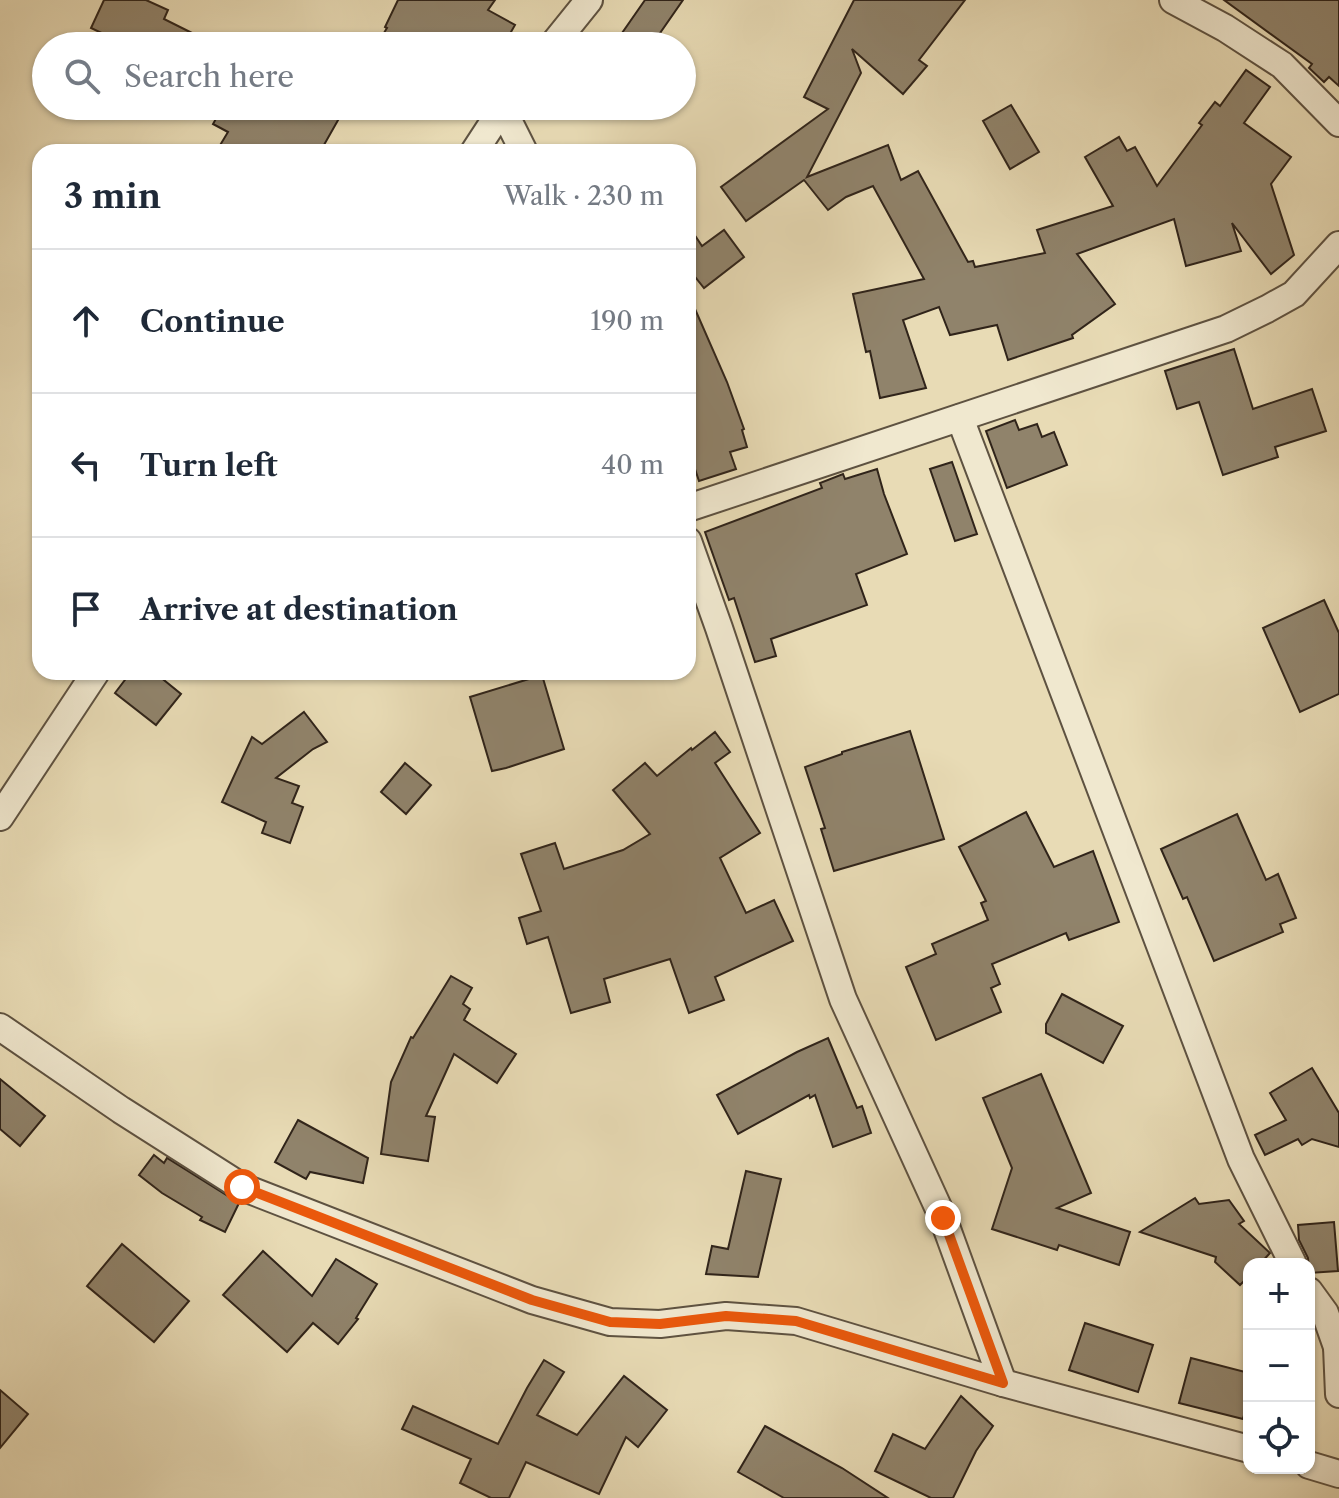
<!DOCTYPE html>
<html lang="en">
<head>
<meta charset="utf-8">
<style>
  :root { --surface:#fff; --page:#f2f2f3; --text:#1f2937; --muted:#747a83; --line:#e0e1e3 }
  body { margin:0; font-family:"Libre Caslon Text",serif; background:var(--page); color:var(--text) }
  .controls { position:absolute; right:24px; bottom:24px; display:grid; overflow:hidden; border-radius:16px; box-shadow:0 2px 6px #0004 }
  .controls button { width:72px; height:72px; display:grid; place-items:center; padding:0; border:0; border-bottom:2px solid var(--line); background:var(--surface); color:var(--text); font:40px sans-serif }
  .stop { position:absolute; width:24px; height:24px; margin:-18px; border:6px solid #ea580c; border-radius:50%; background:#fff }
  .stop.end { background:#ea580c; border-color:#fff; box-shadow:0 2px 8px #0008 }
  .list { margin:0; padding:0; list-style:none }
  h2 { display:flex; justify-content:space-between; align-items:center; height:104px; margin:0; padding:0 32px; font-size:34px }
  h2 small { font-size:26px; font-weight:400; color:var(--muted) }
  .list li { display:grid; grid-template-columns:52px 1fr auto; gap:24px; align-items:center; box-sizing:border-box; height:144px; padding:0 32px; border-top:2px solid var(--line) }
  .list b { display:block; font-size:30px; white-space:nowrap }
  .list em { font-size:26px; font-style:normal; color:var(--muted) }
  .icon { flex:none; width:44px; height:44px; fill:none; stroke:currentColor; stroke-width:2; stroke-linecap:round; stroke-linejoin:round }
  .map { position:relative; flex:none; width:1339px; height:1498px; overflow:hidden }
  .search { position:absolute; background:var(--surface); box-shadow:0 2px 6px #0004; left:32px; top:32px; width:664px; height:88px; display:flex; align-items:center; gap:20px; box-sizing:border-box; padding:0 28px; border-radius:44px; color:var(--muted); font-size:30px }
  .panel { position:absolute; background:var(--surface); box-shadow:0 2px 6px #0004; left:32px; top:144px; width:664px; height:536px; border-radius:24px }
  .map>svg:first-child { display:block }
  .building { fill:#90836b; stroke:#30241a; stroke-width:2 }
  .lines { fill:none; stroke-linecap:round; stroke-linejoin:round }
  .minor-casing { stroke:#5e5241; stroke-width:30 }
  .minor { stroke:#f0e8cf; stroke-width:26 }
  .route { stroke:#ea580c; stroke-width:10 }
</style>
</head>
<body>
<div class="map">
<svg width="1339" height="1498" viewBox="0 0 1339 1498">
  <rect width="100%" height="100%" fill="#e8dbb5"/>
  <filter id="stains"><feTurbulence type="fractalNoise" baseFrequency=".0025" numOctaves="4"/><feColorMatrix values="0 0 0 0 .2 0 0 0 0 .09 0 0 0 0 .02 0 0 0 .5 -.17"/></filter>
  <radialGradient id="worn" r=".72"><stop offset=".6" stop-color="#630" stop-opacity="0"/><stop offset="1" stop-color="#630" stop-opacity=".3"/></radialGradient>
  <!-- building -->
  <g class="building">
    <polygon points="104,0 146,0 168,10 164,19 218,46 129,46 91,28"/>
    <polygon points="398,0 495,0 488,10 515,25 503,46 376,46 387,28 385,27"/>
    <polygon points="645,0 683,0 651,46 613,46"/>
    <polygon points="854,0 965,0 919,60 927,66 903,94 852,49 861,73 807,177 888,145 901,180 918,171 968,262 973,261 975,267 1045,253 1037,230 1113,206 1085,157 1119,137 1127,151 1135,147 1157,186 1202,125 1199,123 1215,102 1220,106 1246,70 1270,87 1244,123 1291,157 1271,184 1294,255 1271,274 1232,223 1241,251 1186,266 1174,219 1077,254 1115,304 1072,335 1073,338 1008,360 997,325 950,335 939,307 903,320 926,388 880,398 870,351 866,352 853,294 924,279 873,186 846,197 828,210 804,180 746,221 721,187 828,109 804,97"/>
    <polygon points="1224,0 1339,0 1339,86 1329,77 1324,82 1309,68 1312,64"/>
    <polygon points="1011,105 1039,152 1010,169 983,121"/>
    <polygon points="223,106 346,106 320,152 216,152 228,132 213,124"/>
    <polygon points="688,225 702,246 724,230 744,257 704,288 688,268"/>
    <polygon points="688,293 727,382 744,429 742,430 747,447 730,452 736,469 699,481 688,448"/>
    <polygon points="1234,349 1253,409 1312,389 1326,431 1275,447 1278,457 1223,475 1199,402 1177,409 1165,371"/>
    <polygon points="1015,420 1019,430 1037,424 1042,437 1054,432 1067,465 1007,488 986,431"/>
    <polygon points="952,462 977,534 955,541 930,469"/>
    <polygon points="877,469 884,494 907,554 856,574 867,605 771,639 776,656 755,662 734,598 729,600 705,532 822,488 820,483 843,474 845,479"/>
    <polygon points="1324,600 1339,633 1339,694 1300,712 1263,628"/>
    <polygon points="131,672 154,672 181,694 156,725 115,693"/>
    <polygon points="542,675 564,749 506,768 492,771 470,697"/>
    <polygon points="304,712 327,742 313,749 276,778 299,786 292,803 303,807 290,843 262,833 266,822 222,802 252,737 262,744"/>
    <polygon points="910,731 944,839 834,871 821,829 825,828 805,767 842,754 842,752"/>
    <polygon points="715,732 730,752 715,763 760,833 720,858 746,913 774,900 793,941 715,977 724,1000 689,1013 670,959 604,979 610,1002 571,1013 548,937 527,944 519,918 541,911 521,854 555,843 564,869 623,850 650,834 613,790 645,763 657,776 691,748 692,750"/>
    <polygon points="405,763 431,785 406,814 381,792"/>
    <polygon points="1026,812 1054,867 1093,851 1119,922 1069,940 1066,933 992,964 1000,984 991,988 1001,1012 936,1040 906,967 936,954 932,944 988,920 981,903 986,901 959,847"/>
    <polygon points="1237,814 1266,880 1278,874 1296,918 1280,924 1283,932 1214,961 1187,897 1183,899 1161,849"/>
    <polygon points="451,976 472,988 463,1004 470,1009 464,1020 516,1054 497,1083 454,1054 426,1116 435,1117 428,1161 381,1154 391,1082 411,1037 413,1038"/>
    <polygon points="1062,994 1123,1026 1103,1063 1046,1033 1046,1024"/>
    <polygon points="828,1038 857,1108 862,1106 871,1133 833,1147 815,1095 810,1098 809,1095 738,1134 717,1095 797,1052"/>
    <polygon points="1312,1068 1339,1113 1339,1147 1312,1139 1302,1145 1298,1139 1265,1155 1255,1135 1286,1120 1270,1093"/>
    <polygon points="1041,1074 1091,1193 1057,1208 1130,1232 1119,1265 1059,1245 1057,1250 992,1229 1012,1168 983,1098"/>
    <polygon points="0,1079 45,1116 20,1146 0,1129"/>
    <polygon points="298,1120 368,1158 363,1183 310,1172 306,1179 275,1162"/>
    <polygon points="154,1155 164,1163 167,1158 239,1203 225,1232 200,1220 202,1217 162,1193 139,1175"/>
    <polygon points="746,1171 781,1179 758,1277 706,1274 712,1246 728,1249"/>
    <polygon points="1195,1198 1199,1204 1229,1200 1244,1221 1239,1224 1270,1253 1260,1264 1249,1264 1249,1276 1240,1285 1215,1262 1216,1257 1140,1232"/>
    <polygon points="1334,1222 1338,1271 1309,1273 1308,1258 1299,1240 1298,1225"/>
    <polygon points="122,1244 189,1301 154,1342 87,1286"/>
    <polygon points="263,1251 312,1296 336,1259 377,1284 356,1318 358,1319 338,1344 313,1323 287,1352 223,1295"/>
    <polygon points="1085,1323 1153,1345 1138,1392 1069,1370"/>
    <polygon points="1191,1358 1249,1373 1249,1396 1243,1419 1179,1403"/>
    <polygon points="544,1360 564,1372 537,1415 577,1435 624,1376 667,1410 638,1447 626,1437 599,1494 526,1462 509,1498 491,1498 460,1483 471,1459 402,1429 413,1406 498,1444 527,1388"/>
    <polygon points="0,1390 28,1414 0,1448"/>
    <polygon points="961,1396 993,1426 976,1451 953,1498 931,1498 875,1471 893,1434 925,1449"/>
    <polygon points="765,1426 842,1468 888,1498 784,1498 738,1472"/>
  </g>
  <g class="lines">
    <defs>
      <g id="minor">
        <polyline points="1173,0 1225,28 1282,65 1339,123"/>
        <polyline points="552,46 589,0"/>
        <polyline points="502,108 524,152"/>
        <polyline points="474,152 504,106"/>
        <polyline points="960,418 1241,1159 1293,1264"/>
        <polyline points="688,508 1226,329 1267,309 1294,294 1339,245"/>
        <polyline points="688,541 719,628 843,999 943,1218 1003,1383"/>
        <polyline points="0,817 96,672"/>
        <polyline points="0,1027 121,1110 242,1187 532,1300 610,1322 660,1324 726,1316 796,1321 1003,1383 1249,1449"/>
        <polyline points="1309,1291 1325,1313 1337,1347"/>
        <polyline points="1339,1341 1337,1347 1339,1394"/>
        <polyline points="1309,1465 1339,1474"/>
      </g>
    </defs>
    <!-- minor casing -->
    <use href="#minor" class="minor-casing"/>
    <!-- minor -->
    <use href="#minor" class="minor"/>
  </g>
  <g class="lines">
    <!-- route -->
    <polyline class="route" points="242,1187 532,1300 610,1322 660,1324 726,1316 796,1321 1003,1383 943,1218"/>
  </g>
  <rect width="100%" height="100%" filter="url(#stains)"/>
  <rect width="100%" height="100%" fill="url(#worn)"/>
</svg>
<div class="controls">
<button>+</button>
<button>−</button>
<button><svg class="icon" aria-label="locate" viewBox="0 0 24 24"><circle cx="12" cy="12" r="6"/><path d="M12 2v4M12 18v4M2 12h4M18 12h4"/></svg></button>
</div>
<div class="stop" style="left:242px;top:1187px"></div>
<div class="stop end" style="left:943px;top:1218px"></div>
<div class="search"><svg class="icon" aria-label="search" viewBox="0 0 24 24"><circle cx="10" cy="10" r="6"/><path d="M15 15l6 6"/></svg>Search here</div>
<section class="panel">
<h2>3 min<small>Walk · 230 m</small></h2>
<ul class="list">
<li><svg class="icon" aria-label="ahead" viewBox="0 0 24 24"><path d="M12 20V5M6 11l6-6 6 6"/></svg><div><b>Continue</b></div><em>190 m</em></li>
<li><svg class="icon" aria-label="left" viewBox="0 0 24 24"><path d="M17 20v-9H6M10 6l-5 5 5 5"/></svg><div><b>Turn left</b></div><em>40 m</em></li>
<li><svg class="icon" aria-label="arrive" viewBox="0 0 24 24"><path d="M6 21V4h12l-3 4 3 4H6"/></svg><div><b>Arrive at destination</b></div></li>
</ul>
</section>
</div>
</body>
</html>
